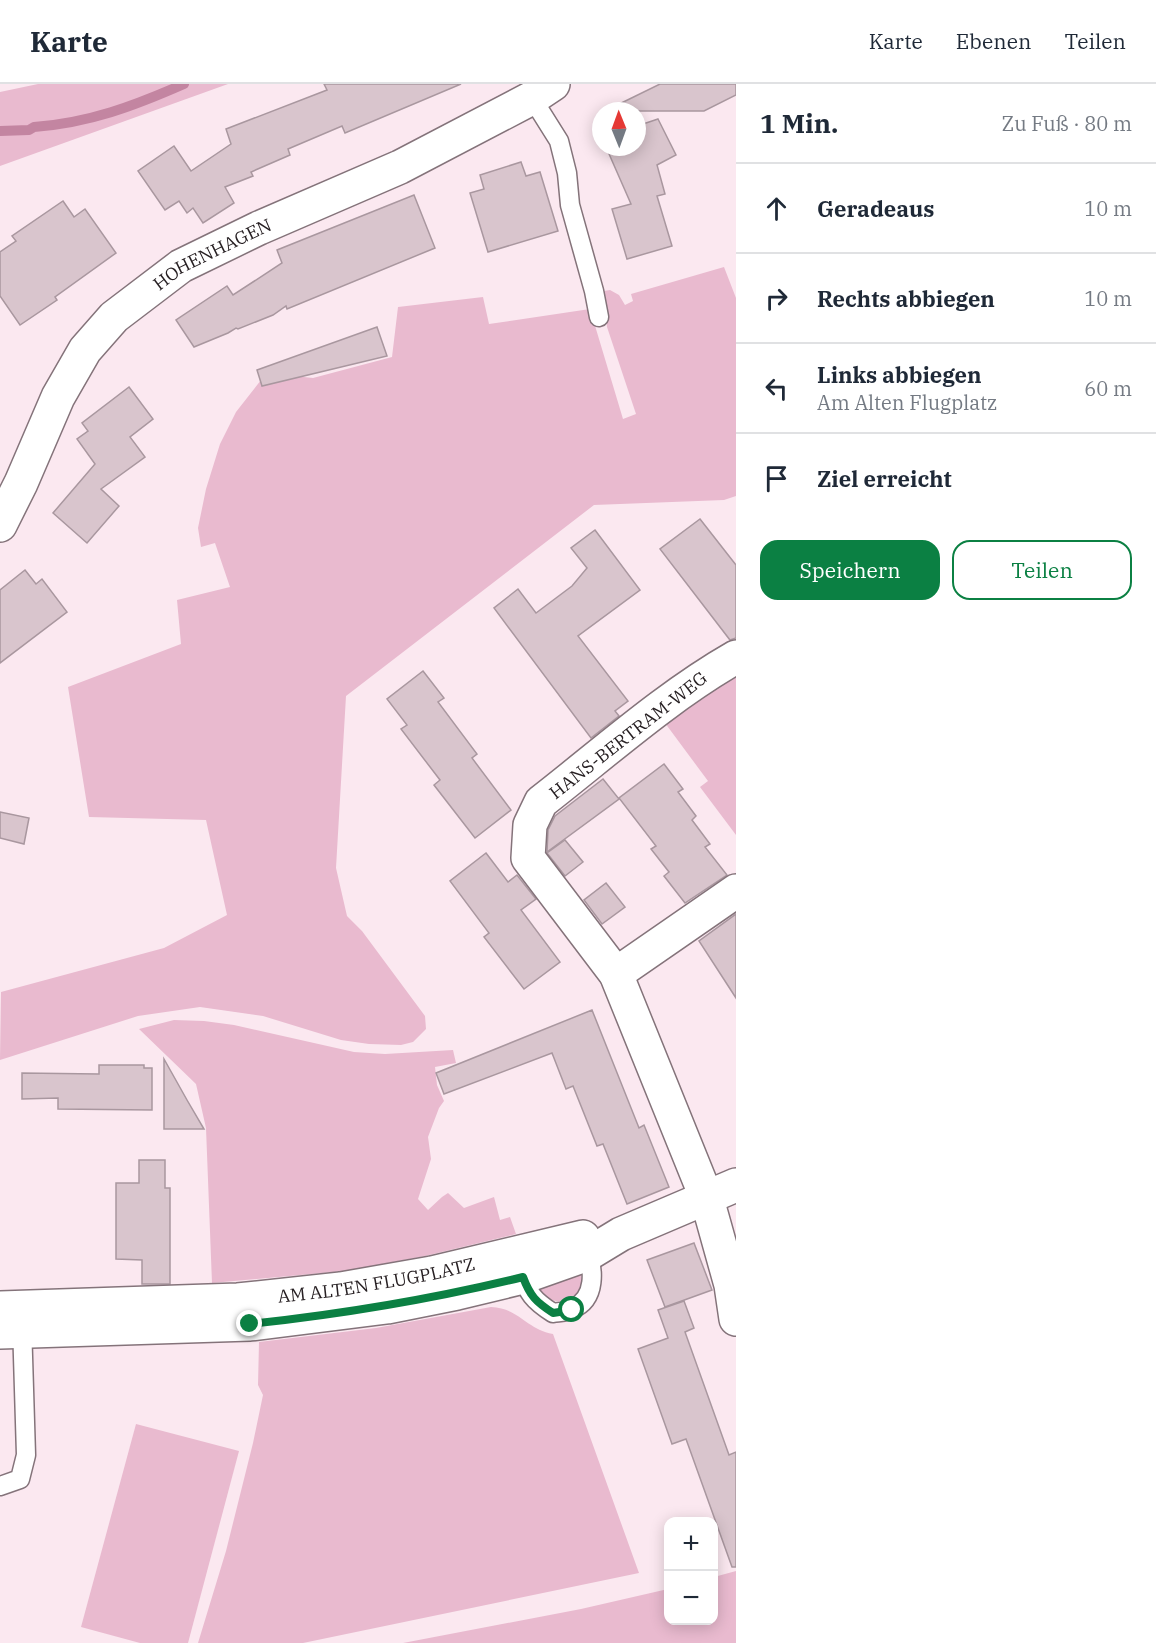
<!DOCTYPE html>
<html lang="de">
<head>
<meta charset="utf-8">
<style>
  :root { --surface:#fff; --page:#f2f2f3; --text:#1f2937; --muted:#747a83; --line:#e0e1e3; --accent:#0b8043 }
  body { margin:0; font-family:"IBM Plex Serif",serif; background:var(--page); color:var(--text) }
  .controls { position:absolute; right:18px; bottom:18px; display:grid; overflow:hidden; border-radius:12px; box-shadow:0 3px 15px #0003 }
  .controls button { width:54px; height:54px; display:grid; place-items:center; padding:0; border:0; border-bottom:2px solid var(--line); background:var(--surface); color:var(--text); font:30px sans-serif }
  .compass { position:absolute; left:592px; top:18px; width:54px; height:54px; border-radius:50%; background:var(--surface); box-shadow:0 3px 15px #0003; rotate:359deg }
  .stop { position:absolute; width:18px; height:18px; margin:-14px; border:4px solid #0b8043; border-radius:50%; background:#fff }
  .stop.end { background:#0b8043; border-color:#fff; box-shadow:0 2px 6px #0008 }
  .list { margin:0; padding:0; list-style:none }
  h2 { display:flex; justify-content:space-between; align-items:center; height:78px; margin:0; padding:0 24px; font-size:26px }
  h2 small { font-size:20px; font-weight:400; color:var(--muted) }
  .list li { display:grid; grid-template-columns:39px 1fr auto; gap:18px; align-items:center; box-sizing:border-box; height:90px; padding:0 24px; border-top:2px solid var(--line) }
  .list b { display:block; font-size:22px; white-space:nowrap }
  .list p { margin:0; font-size:20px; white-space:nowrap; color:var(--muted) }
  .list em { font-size:20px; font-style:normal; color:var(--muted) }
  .actions { display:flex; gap:12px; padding:18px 24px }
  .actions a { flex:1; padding:14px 0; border:2px solid var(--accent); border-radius:18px; text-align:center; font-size:21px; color:var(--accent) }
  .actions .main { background:var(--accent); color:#fff }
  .icon { flex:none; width:33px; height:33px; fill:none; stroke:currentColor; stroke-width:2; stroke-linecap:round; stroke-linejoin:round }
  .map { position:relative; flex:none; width:736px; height:1559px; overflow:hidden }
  header { display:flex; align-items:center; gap:36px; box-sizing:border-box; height:84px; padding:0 30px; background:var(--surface); border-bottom:2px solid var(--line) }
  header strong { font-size:28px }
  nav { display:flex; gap:33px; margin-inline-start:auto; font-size:21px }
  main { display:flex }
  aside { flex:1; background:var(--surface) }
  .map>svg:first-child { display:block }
  .green { fill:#e9bacf }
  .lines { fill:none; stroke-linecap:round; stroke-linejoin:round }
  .stream { stroke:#c385a1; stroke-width:10 }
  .building { fill:#d9c5cd; stroke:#a9979f; stroke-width:1.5 }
  .lane-casing { stroke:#84737a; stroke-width:21 }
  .street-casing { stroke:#84737a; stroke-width:36 }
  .lane { stroke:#fff; stroke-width:18 }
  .street { stroke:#fff; stroke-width:33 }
  .route { stroke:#0b8043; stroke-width:8 }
  .labels { text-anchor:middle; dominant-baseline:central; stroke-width:6; stroke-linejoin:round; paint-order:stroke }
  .street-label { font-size:18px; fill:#272023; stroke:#fff }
</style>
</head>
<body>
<header>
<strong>Karte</strong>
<nav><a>Karte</a><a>Ebenen</a><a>Teilen</a></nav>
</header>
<main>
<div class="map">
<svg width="736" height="1559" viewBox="0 0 736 1559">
  <rect width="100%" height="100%" fill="#fbe8f0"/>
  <!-- green -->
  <g class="green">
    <polygon points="38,0 228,0 0,82 0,8"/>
    <polygon points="724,183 736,214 736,412 724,416 594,421 346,612 336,784 347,832 362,847 425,932 426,945 413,958 401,961 369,960 341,956 263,932 200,923 138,932 0,976 1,908 164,864 227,831 206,736 89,733 68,603 181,560 177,516 230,503 215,459 201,463 198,444 206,405 220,360 236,328 272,282 285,291 313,294 392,273 398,223 483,213 489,240 590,225 623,335 636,330 607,243 604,207 610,206 619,211 625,221 633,217 631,210"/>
    <polygon points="736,586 736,751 700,703 708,697 665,639"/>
    <polygon points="174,936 204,937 234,941 354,968 385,970 453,966 456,979 435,983 437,1001 444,1017 439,1024 428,1053 431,1075 418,1115 428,1126 442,1113 448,1109 464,1124 494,1113 500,1136 510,1133 516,1150 425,1172 344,1187 212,1199 206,1044 196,1000 139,945"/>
    <path d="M577,1185C597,1208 550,1236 538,1200Z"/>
    <path d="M491,1223C519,1224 526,1245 553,1250L639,1489L303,1559H198L226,1467L253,1359L263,1311L258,1301L259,1258L376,1244Z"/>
    <polygon points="136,1340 239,1367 188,1559 140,1559 81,1543"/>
    <polygon points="736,1487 736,1559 403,1559 581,1525 668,1505 668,1536 714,1536 714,1493"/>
  </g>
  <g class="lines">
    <!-- stream -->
    <path class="stream" d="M0,47L29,46L34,43C89,39 134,22 184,0"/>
  </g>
  <!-- building -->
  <g class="building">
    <polygon points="324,0 461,0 345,49 342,42 288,65 290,71 251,88 253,92 225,103 234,119 203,139 193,124 187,129 179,117 165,126 138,87 174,62 191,87 231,60 226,45 327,6"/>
    <polygon points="660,0 736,0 736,11 704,27 605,27"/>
    <polygon points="658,35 676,71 657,81 665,110 657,112 672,162 627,175 612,125 631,120 606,63 637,63 637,42"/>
    <polygon points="521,78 526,92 540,88 558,147 488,168 470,109 484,105 480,91"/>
    <polygon points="414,111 435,164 287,225 286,222 273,231 238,245 236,244 228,249 194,263 176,236 227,202 233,211 282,179 277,166"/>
    <polygon points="63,117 74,133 85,125 116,169 55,213 57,216 20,241 0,212 0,168 16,157 12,152"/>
    <polygon points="377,243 387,272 262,302 257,286"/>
    <polygon points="129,303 153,335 130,353 145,373 101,405 119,422 87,459 53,429 95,380 77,355 88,347 82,339"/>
    <polygon points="700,435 736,481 736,554 730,556 660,465"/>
    <polygon points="595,446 640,506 578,552 628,617 615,627 619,632 591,654 494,524 518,505 536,529 572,502 587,484 571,464"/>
    <polygon points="25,486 36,500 42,495 67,528 0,579 0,506"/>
    <polygon points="423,587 444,614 438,618 477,670 472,674 511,726 475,754 434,701 440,696 401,645 407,641 387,615"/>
    <polygon points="664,680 683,705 678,708 696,732 692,736 710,760 705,763 727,791 685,819 664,792 669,788 651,765 656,762 619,714"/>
    <polygon points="603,695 619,715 547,768 548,746 555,732"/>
    <polygon points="0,728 29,734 24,760 0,754"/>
    <polygon points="565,756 583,778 565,792 547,769"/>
    <polygon points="486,769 508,798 517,791 536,815 521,826 560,878 524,905 484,853 489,849 450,797"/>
    <polygon points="606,799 625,823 602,840 584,816"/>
    <polygon points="736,830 736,914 699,857"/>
    <polygon points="592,926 639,1044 644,1041 669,1103 627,1120 603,1060 597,1062 573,1002 566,1005 552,969 444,1010 436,989"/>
    <polygon points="164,975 187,1016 204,1045 164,1045"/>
    <polygon points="99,981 144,981 144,984 152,984 152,1026 58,1025 58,1014 22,1015 22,989 99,990"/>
    <polygon points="139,1076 165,1076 165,1104 170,1104 170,1200 142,1200 142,1176 116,1175 116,1099 139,1099"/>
    <polygon points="694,1159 712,1206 665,1223 647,1176"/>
    <polygon points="684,1217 694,1244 685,1248 729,1371 736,1368 736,1483 732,1483 686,1355 672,1360 638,1265 668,1254 658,1226"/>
  </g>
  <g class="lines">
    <defs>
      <g id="lane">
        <polyline points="532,14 559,57 567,89 570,121 594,207 599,233"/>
        <path d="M521,1187C527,1209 534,1217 553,1229C558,1228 567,1228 572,1225C597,1215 594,1184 586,1165"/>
        <polyline points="0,1402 20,1395 26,1371 22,1240"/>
      </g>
      <g id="street">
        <path id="s1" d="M0,441L21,399L58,313L85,266L114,233L181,182L259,144L400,83L532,14L553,0"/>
        <path d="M736,573C666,613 604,669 541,718L530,741L528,774L616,890L707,1115L731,1201L736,1235"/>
        <polyline points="616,890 736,807"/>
        <path id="s2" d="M0,1224L238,1216L341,1205L432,1189L583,1153"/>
        <polyline points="0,1248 250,1240 387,1223 457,1209 523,1193 588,1170 621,1150 736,1101"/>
      </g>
    </defs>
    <!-- lane casing -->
    <use href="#lane" class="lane-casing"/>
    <!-- street casing -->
    <use href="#street" class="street-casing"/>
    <!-- lane -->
    <use href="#lane" class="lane"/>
    <!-- street -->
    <use href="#street" class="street"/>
  </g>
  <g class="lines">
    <!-- route -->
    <path class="route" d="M250,1240C343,1230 433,1215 523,1193C530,1212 536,1218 553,1229L572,1226"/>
  </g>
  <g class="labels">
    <!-- street labels -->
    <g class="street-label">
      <text stroke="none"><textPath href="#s1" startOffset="356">HOHENHAGEN</textPath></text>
      <text transform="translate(628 651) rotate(-38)">HANS-BERTRAM-WEG</text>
      <text stroke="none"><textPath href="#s2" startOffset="378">AM ALTEN FLUGPLATZ</textPath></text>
    </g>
  </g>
</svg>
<div class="controls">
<button>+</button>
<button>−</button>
</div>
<svg class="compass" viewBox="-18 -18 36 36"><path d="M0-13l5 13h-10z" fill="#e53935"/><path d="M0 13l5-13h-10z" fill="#747a83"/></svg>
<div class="stop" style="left:572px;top:1226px"></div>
<div class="stop end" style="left:250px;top:1240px"></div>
</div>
<aside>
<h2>1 Min.<small>Zu Fuß · 80 m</small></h2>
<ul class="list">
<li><svg class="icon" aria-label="ahead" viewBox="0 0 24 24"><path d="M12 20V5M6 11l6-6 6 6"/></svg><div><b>Geradeaus</b></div><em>10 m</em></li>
<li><svg class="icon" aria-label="right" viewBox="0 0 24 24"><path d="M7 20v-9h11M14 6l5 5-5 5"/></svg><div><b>Rechts abbiegen</b></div><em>10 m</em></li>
<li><svg class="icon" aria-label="left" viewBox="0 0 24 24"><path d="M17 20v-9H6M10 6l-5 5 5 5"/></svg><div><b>Links abbiegen</b><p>Am Alten Flugplatz</p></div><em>60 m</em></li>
<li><svg class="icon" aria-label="arrive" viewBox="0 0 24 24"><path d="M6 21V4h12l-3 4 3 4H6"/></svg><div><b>Ziel erreicht</b></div></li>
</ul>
<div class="actions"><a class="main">Speichern</a><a>Teilen</a></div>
</aside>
</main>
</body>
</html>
